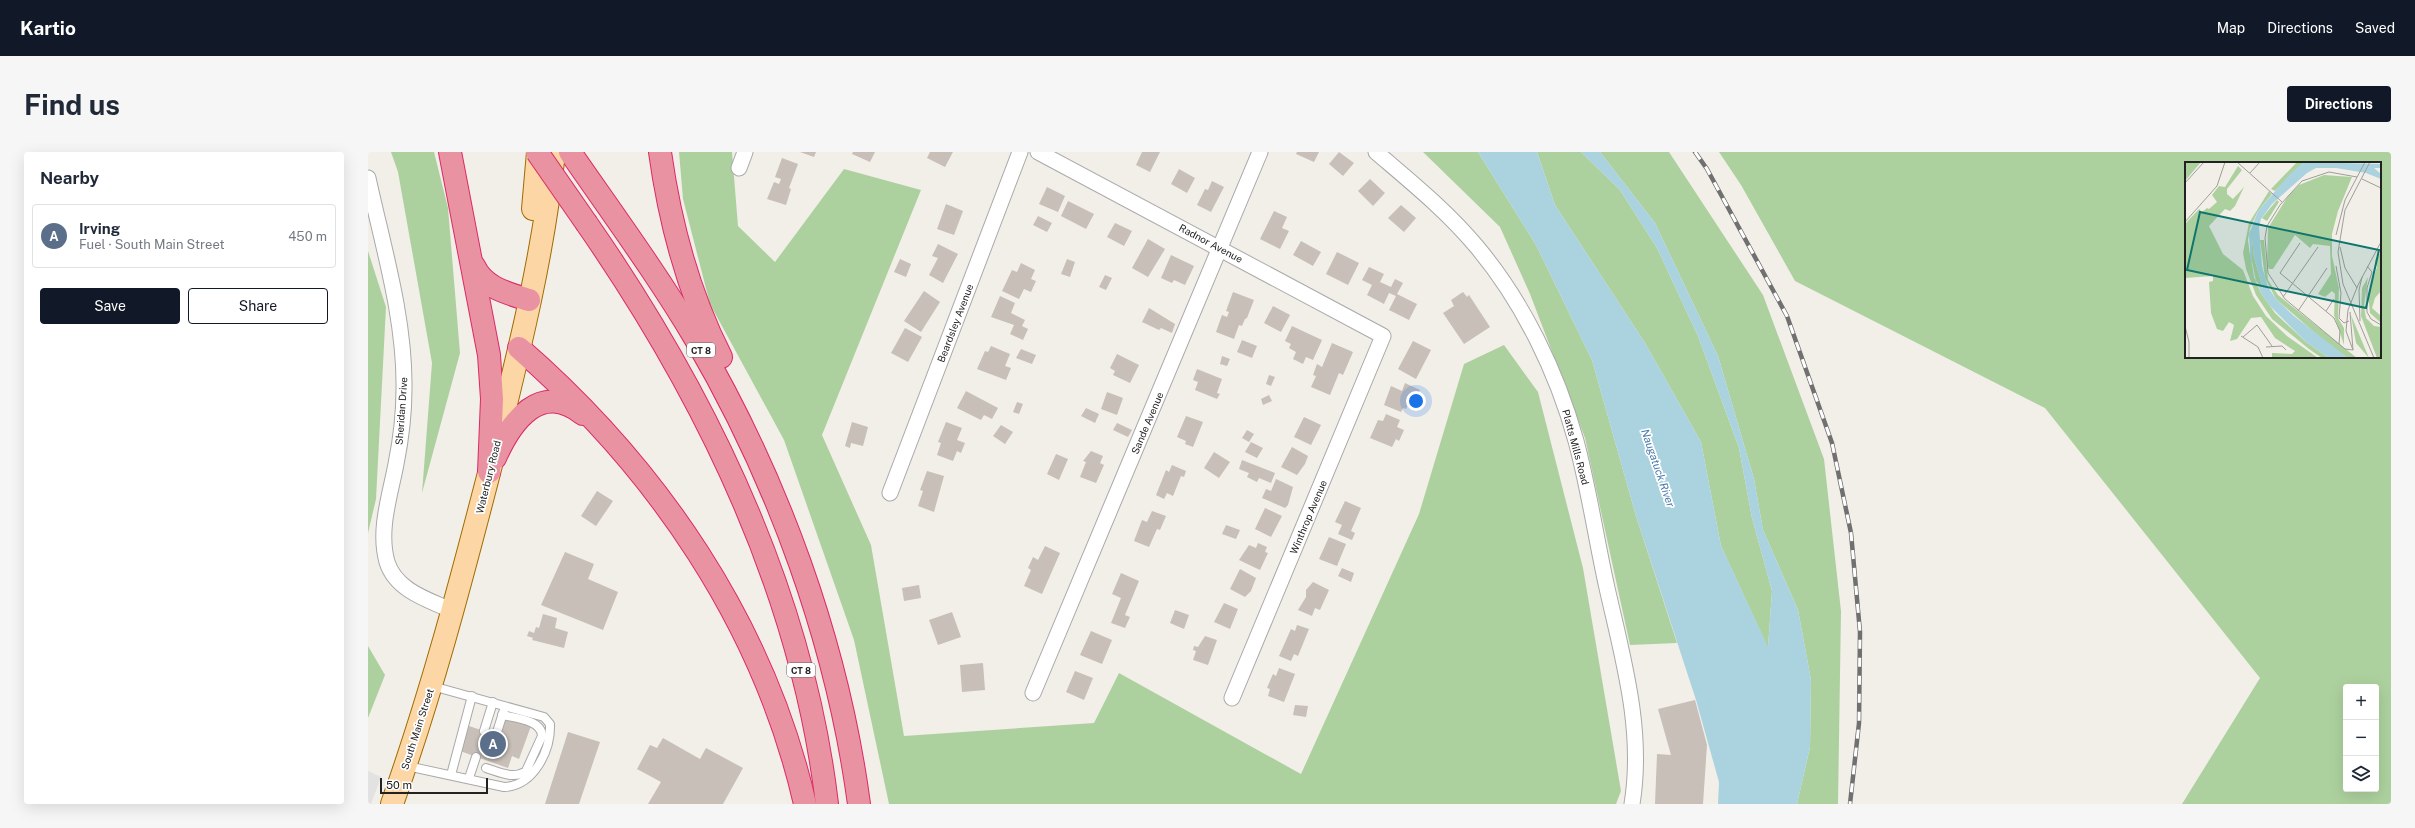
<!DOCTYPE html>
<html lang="en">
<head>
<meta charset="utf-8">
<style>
  :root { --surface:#fff; --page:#f6f6f7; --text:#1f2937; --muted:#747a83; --line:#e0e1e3; --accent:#111827 }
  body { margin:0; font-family:"Public Sans",sans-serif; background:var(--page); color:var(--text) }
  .controls { position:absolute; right:12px; bottom:12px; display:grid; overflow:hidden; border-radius:4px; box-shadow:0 4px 16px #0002 }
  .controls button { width:36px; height:36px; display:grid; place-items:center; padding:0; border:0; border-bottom:1px solid var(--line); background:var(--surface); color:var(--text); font:20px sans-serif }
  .scale { position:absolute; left:12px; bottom:10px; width:108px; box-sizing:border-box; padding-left:4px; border:2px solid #222; border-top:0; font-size:11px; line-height:14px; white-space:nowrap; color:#222; -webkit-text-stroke:3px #fff; paint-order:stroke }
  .you { position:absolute; left:1048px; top:249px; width:14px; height:14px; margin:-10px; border:3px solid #fff; border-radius:50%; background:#1a73e8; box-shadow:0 0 0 6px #1a73e833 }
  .badge { display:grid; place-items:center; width:26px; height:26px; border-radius:50%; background:var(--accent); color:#fff; font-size:13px; font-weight:700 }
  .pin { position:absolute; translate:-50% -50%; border:2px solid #fff; box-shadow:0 1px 4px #0006 }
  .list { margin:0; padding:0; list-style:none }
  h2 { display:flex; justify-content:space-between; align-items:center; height:52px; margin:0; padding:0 16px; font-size:17px }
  h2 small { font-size:13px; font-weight:400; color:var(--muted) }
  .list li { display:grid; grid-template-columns:26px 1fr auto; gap:12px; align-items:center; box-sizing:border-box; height:64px; margin:0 8px 8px; padding:0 8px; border:1px solid var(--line); border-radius:4px }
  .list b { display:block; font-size:15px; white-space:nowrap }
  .list p { margin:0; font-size:13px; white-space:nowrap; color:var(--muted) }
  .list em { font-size:13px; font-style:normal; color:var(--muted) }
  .actions { display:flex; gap:8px; padding:12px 16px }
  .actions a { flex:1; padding:9px 0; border:1px solid var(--accent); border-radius:4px; text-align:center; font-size:14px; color:var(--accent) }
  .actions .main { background:var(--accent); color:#fff }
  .icon { flex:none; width:22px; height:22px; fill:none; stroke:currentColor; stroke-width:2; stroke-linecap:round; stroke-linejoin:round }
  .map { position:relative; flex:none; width:2023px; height:652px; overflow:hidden; border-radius:4px }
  header { display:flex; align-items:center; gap:24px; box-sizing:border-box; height:56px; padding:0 20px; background:var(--accent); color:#fff }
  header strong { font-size:19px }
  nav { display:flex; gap:22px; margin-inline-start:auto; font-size:14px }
  .intro { display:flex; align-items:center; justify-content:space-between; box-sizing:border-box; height:96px; padding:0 24px }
  h1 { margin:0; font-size:28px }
  .button { padding:10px 18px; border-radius:4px; background:var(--accent); color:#fff; font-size:14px; font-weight:700 }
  main { display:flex; gap:24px; padding:0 24px }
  aside { flex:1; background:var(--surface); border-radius:4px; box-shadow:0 4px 16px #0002 }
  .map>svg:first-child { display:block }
  .forest { fill:#add19e; fill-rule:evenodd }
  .parking { fill:#e2e2e2 }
  .water { fill:#aad3df }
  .building { fill:#c7bfb8 }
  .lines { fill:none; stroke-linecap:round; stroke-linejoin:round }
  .service-casing { stroke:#a9a9a9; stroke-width:10 }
  .minor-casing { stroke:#a9a9a9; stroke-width:17 }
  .primary-casing { stroke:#a06b00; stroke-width:24 }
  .motorway-casing { stroke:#dc2a67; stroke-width:24 }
  .service { stroke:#fff; stroke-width:8 }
  .minor { stroke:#fff; stroke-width:15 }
  .primary { stroke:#fcd6a4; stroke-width:22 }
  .motorway { stroke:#e892a2; stroke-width:22 }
  .rail-casing { stroke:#707070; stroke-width:4.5 }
  .rail { stroke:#fff; stroke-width:3; stroke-dasharray:9; stroke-linecap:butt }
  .motorway-bridge-casing { stroke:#dc2a67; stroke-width:24; stroke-linecap:butt }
  .motorway-bridge { stroke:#e892a2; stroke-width:22 }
  .labels { text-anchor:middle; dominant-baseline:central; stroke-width:3.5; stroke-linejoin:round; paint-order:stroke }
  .shield { fill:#fff; stroke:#646464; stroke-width:1 }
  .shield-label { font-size:9px; font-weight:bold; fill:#222 }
  .street-label { font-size:10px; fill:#222; stroke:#fff }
  .water-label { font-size:11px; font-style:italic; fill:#4a7aab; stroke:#fff }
  .inset-road { fill:none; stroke:#9f9d99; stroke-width:1 }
  .view { fill:#0f766e; fill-opacity:0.15; stroke:#0f766e; stroke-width:2 }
  .inset-edge { fill:none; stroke:#222; stroke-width:2 }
</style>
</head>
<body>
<header>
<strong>Kartio</strong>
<nav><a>Map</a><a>Directions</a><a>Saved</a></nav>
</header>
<div class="intro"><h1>Find us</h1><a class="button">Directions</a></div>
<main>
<aside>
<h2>Nearby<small></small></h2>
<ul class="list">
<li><span class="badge" style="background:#5c6f8a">A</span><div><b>Irving</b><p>Fuel · South Main Street</p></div><em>450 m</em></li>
</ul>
<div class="actions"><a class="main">Save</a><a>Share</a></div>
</aside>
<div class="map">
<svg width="2023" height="652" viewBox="0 0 2023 652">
  <rect width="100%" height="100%" fill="#f2efe9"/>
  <!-- forest -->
  <g class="forest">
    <polygon points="23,0 66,0 80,56 92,201 54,341 64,211 30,20"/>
    <polygon points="311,0 364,0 370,74 407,110 476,17 553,38 454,283 503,393 536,584 726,571 751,521 933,622 1051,362 1096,212 1136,193 1170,240 1215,416 1253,639 1248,652 521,652 486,488 416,288 342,152 315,47"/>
    <polygon points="1055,0 1110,0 1168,93 1224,208 1268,364 1309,491 1262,493 1217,286 1162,142 1132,75"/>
    <polygon points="1169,0 1213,0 1252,38 1289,96 1330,184 1371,296 1384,366 1404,439 1400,496 1353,394 1333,290 1277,191 1187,53"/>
    <polygon points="1232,0 1301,0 1395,143 1456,307 1473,459 1470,652 1429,652 1442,595 1443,528 1430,458 1395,378 1386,327 1350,204 1287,71"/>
    <path d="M1351,0H2023V652H1814L1892,526L1677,256L1427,129L1373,33ZM1818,11H2012V205H1818ZM1978,535H2008V637H1978Z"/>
    <polygon points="0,99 18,155 8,347 0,381"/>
    <polygon points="0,494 17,523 0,566"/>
  </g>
  <!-- parking -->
  <polygon class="parking" points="0,619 13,625 3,652 0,652"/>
  <!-- water -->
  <polygon class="water" points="1110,0 1169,0 1187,53 1277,191 1333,290 1353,394 1400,495 1404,439 1384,366 1371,296 1330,184 1289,96 1252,38 1213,0 1232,0 1287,71 1350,204 1386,327 1395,378 1430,458 1443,528 1442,595 1429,652 1350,652 1351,630 1328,548 1268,364 1224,208 1168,93"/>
  <!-- building -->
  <g class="building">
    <polygon points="432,0 448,0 446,5"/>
    <polygon points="485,0 507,0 502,10 484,2"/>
    <polygon points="562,0 585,0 577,15 559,6"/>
    <polygon points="774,0 792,0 782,20 768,13"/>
    <polygon points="929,0 951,0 946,10 928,2"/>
    <polygon points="971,0 986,11 975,24 961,12"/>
    <polygon points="414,6 430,12 421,36 423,37 418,53 399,47 406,30 411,32 413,27 407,25"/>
    <polygon points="811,17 827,26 819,41 803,32"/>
    <polygon points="1002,27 1017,41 1005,54 990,39"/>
    <polygon points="844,29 856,35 843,60 829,53 837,37 840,38"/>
    <polygon points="679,35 697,44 690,60 671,52"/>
    <polygon points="700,49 726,62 718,77 693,64"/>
    <polygon points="578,52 595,59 586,83 569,77"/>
    <polygon points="1033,53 1048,66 1036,80 1020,66"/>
    <polygon points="906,59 919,65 914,76 921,79 912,97 892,87"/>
    <polygon points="670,64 684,71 679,80 665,73"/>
    <polygon points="747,71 764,79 756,94 739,85"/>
    <polygon points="780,87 797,97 780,125 764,116"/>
    <polygon points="933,89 953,100 945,114 925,103"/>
    <polygon points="570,92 590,102 575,131 561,123 570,106 564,104"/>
    <polygon points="969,100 991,111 980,133 958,122"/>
    <polygon points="803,103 826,114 817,133 806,128 804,131 793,126"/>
    <polygon points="532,107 543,112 538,125 526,120"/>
    <polygon points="699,107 707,110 702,125 693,122"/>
    <polygon points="653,111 667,118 663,127 668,129 663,140 656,137 651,147 634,139 644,118 649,120"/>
    <polygon points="1001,115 1016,122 1012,130 1023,135 1027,127 1035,131 1029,142 1049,152 1041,168 1021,158 1028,144 1021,141 1016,152 999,143 1004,133 994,128"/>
    <polygon points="737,123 744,126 738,138 731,135"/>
    <polygon points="556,139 572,150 553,180 536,169"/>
    <polygon points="865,140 886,148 879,166 877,167 874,174 871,173 866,187 848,180 854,163 859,165 861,160 858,159"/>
    <polygon points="1095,140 1099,145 1101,143 1122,175 1096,192 1075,161 1086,154 1083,148"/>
    <polygon points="632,144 647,151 643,161 657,168 654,174 660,177 655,188 642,182 646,173 623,165"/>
    <polygon points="905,154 922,163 913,180 896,171"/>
    <polygon points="781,156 807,172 804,181 793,176 791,178 774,170"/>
    <polygon points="924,174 954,188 945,208 938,205 935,212 925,207 928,200 921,196 923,192 917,189"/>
    <polygon points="537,176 554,185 540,210 523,201"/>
    <polygon points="874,188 889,194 884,206 869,200"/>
    <polygon points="1045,189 1063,198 1048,227 1030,217"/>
    <polygon points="964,191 985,200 975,223 971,221 962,243 943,235 948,224 945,223 949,212 954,215"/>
    <polygon points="623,194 642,202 637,214 643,216 638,228 609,217 617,199 620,200"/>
    <polygon points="653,197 668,203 664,212 648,206"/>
    <polygon points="749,202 771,213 762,231 745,223 747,219 742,216"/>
    <polygon points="854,204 862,207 859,214 852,212"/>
    <polygon points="829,217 854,227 849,241 852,242 849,247 827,238 830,230 825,228"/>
    <polygon points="901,223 907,225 903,234 898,232"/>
    <polygon points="1037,231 1052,238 1046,252 1041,250 1038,257 1035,256 1033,260 1016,253 1023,234 1034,239"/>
    <polygon points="598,239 630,256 624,267 616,263 613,268 589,256"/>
    <polygon points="739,240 755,246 749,263 733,257"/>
    <polygon points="901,243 904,249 895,253 893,247"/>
    <polygon points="649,250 655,252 651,262 645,260"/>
    <polygon points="718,256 731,262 727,271 713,264"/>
    <polygon points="1018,262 1032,268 1029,275 1036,278 1031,289 1028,287 1024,295 1002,286 1010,268 1015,269"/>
    <polygon points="818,264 835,270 825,295 817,292 818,289 809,285"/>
    <polygon points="936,265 953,273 943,293 926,285"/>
    <polygon points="484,270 500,275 495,294 483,291 482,296 477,294"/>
    <polygon points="578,270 594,276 589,288 597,291 593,301 589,299 585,309 569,303 573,291 570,290"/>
    <polygon points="749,271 764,278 760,285 745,278"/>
    <polygon points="633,273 645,280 637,292 625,284"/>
    <polygon points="879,278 886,282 881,290 874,286"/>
    <polygon points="883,290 895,296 889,306 877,300"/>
    <polygon points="924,295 940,304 937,312 929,323 913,315"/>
    <polygon points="723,299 735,304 732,311 736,313 728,331 712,325 718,310 715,309"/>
    <polygon points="846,300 862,310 851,326 836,316"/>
    <polygon points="688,302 700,307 691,328 679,322"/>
    <polygon points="874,308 907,321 903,331 891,326 889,330 879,325 881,321 871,317"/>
    <polygon points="804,313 818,319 816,325 813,324 805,344 799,341 796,347 788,343 798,318 801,320"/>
    <polygon points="559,319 576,324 566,360 550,354 555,339 552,338"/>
    <polygon points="908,327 925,335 920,353 917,356 894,346 898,337 903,339"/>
    <polygon points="229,339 245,349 228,374 213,364"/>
    <polygon points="977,349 993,356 983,379 987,381 984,388 970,382 974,373 967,370"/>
    <polygon points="897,356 914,364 903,385 887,377"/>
    <polygon points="784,359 798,364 792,378 789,377 781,395 766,389 774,368 779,370"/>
    <polygon points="858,373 872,378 868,387 854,382"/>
    <polygon points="961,385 978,392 969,414 951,407"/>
    <polygon points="890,391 899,395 897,400 900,401 892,418 871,408 881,393 888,396"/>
    <polygon points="677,394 692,401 674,442 656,434 663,418 660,416 665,405 670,408"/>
    <polygon points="197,400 226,412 220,427 250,440 235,478 173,453"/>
    <polygon points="974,416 986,421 983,430 970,424"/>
    <polygon points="872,417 888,426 883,439 877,445 862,437"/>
    <polygon points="753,421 771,429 757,463 762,465 757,476 743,471 753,446 744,442"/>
    <polygon points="945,430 961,438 952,458 947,456 944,464 930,458 938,445 938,438"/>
    <polygon points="551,433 553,446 536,449 534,436"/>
    <polygon points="856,451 870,457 862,477 846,470"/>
    <polygon points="807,458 821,463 816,477 802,471"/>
    <polygon points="584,460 593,485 570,493 561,468"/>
    <polygon points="175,462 189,466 187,476 200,480 196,496 164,488 165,486 159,484 161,479 166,481 168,475 171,476"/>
    <polygon points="929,473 941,477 930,504 926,502 923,509 911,504 923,477 927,479"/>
    <polygon points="723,479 744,488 734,512 712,503"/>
    <polygon points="837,484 849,488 840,513 825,508 828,499 825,498 826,494 830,495"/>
    <polygon points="615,511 617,538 594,540 592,513"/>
    <polygon points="911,516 927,522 916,550 900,544 902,537 899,536 905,522 908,524"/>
    <polygon points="707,519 725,526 716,548 698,540"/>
    <polygon points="1327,548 1339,593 1335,652 1287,652 1289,602 1303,603 1290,557"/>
    <polygon points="927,553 940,554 938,565 925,563"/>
    <polygon points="138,565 163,574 151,607 144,604 140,616 92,599 101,574 131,584"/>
    <polygon points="200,580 232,590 211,652 177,652"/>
    <polygon points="295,586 332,607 338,596 375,616 355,652 280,652 293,630 269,617 282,593 289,596"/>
  </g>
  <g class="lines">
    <defs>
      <g id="service">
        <polyline points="116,579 125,550"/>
        <polyline points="128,583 136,558"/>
        <path d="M39,614L136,635C166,634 183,598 182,572L176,565L64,534"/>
        <path d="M118,616C131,620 146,628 158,619L174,584C174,568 147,566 134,563"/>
        <polyline points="83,623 104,544"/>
        <polyline points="101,626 108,605"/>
      </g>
      <g id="minor">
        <polyline points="670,0 1015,184 864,546"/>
        <path d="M1008,0C1043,30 1079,59 1109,95C1155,150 1189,220 1208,289C1221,337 1228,387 1239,436C1255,507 1276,578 1264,652"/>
        <polyline points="371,16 377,0"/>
        <path d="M0,26C15,95 37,166 36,237C36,262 33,287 28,312C22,344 10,378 19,410C28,439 61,448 85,459"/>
        <polyline points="522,341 652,0"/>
        <polyline points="665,541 892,0"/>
      </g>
      <g id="primary">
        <polyline points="165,57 170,0"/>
        <path d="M24,652C63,543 92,433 121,321C147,215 175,109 186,0"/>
      </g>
      <g id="motorway">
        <polyline points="82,0 121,203 124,247 121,320"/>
        <path d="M202,0C244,61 289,122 327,186C410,328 469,489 491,652"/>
        <path d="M292,0C302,72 320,140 353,205"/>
        <path d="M219,72C339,245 434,440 459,652"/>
        <path d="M106,114C116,136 139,141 161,148"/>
        <path d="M151,196C289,316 396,472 437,652"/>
        <path d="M127,306C143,270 172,228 215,262"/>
      </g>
    </defs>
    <!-- service casing -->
    <use href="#service" class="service-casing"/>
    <!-- minor casing -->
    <use href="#minor" class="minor-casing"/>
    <!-- primary casing -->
    <use href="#primary" class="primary-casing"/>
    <!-- motorway casing -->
    <use href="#motorway" class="motorway-casing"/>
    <!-- service -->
    <use href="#service" class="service"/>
    <!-- minor -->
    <use href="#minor" class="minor"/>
    <!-- primary -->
    <use href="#primary" class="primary"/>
    <!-- motorway -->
    <use href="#motorway" class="motorway"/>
    <defs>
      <polyline id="rail" points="1327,0 1339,17 1419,164 1464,291 1483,381 1492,480 1491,571 1482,652"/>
    </defs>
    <!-- rail casing -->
    <use href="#rail" class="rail-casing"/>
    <!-- rail -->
    <use href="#rail" class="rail"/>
    <defs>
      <polyline id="motorway-bridge" points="169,0 219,72"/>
    </defs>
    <!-- motorway-bridge casing -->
    <use href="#motorway-bridge" class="motorway-bridge-casing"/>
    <!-- motorway-bridge -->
    <use href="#motorway-bridge" class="motorway-bridge"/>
  </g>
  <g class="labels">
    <!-- shield labels -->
    <g class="shield">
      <rect x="319" y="191" width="28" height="14" rx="3"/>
      <rect x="419" y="511" width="28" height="14" rx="3"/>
    </g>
    <g class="shield-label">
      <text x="333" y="198">CT 8</text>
      <text x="433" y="518">CT 8</text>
    </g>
    <!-- street labels -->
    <g class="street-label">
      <text transform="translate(843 91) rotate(28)">Radnor Avenue</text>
      <text transform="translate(587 171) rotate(-69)">Beardsley Avenue</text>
      <text transform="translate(33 259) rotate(-86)">Sheridan Drive</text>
      <text transform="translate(779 271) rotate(-67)">Sande Avenue</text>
      <text transform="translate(1208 295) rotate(75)">Platts Mills Road</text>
      <text transform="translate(120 325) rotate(-76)">Waterbury Road</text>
      <text transform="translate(940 365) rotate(-67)">Winthrop Avenue</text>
      <text transform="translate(49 577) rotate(-72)">South Main Street</text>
    </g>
    <!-- water labels -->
    <g class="water-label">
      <text transform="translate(1290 316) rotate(71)">Naugatuck River</text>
    </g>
  </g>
  <!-- overview -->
  <g transform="translate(1817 10)">
    <rect width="196" height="196" fill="#f2efe9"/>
    <path d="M0,0H16L0,19ZM112,0H119L90,29L86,27ZM53,4L57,8L42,27V32L48,37L59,25L50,44L45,49L40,47L24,64L38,92L58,108L68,134L81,154L102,174L133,196L87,195V191L107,192L110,189L90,176L76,155L66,156L52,177L45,179L49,163L44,160L38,169L32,167L26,151L24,120L28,119V114L0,116V62L14,47L17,50L22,46L24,47L32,40L27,33L34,24L40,25ZM139,13L167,15L153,49L147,72V94L154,126L153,156L159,166V183L149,153L150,132L147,129L140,135L133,132L146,112L145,84L128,82L125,86L110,73L88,107H84L82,103L83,66L103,34L114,23ZM84,29L87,32L73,49L65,66L63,78L65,93L67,76L69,95L78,127L71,119L66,95L69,115L76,131L90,151L121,180L144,196H137L124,187L87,157L71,133L61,107L58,91L64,61ZM92,38L94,40L82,59L77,56ZM75,78H79L83,118L93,133L172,196H163L144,183L91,137L80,116ZM196,90V129L190,136L187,146L196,154V161L185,151L183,132L192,105L190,99ZM183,115L179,144L181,156L189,164L196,165V196H192L176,154L177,126ZM166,153L184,196L171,181Z" fill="#add19e"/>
    <path d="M119,0L196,2V6H189L196,12V17L181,11L151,6H131L122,11L87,42L76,57L74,65L77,104L83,125L91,137L109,154L163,196H144L121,180L85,144L76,131L66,102L64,72L73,49L105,12ZM67,77L69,95L78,127L71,119L67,105Z" fill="#aad3df" fill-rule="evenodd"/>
    <path class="inset-road" d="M52,0L97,40M185,0L160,48L153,90L158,122L189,196M65,11L75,0M177,17L196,26M0,21L19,0M0,60L32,24L40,0M151,73L160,38L180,0M115,81L95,111L149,156L155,169L154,182M155,85L160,106L172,126M151,104L156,131L154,156L159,161L164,159M182,104L187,110L182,126V150L186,157L196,163M98,135L133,85M113,149L142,106M141,149L149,137M165,150L168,188M175,159L174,128L177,115M0,164L4,180V196M56,174L73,185L78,196M58,175L72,163L87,184M81,185L97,184L101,188M168,188L160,187L100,137L83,111L80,76L82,64L95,43L117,19L144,10L172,15M168,188L161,169L163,148L173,123L196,80"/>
    <path class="view" d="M15,50L194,88L181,146L2,108Z"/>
    <rect width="196" height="196" class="inset-edge"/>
  </g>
</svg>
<div class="controls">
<button>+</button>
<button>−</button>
<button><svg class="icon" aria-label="layers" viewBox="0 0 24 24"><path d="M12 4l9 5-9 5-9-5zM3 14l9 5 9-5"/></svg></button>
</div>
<div class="scale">50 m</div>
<div class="you"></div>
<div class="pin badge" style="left:125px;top:592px;background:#5c6f8a">A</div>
</div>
</main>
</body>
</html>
